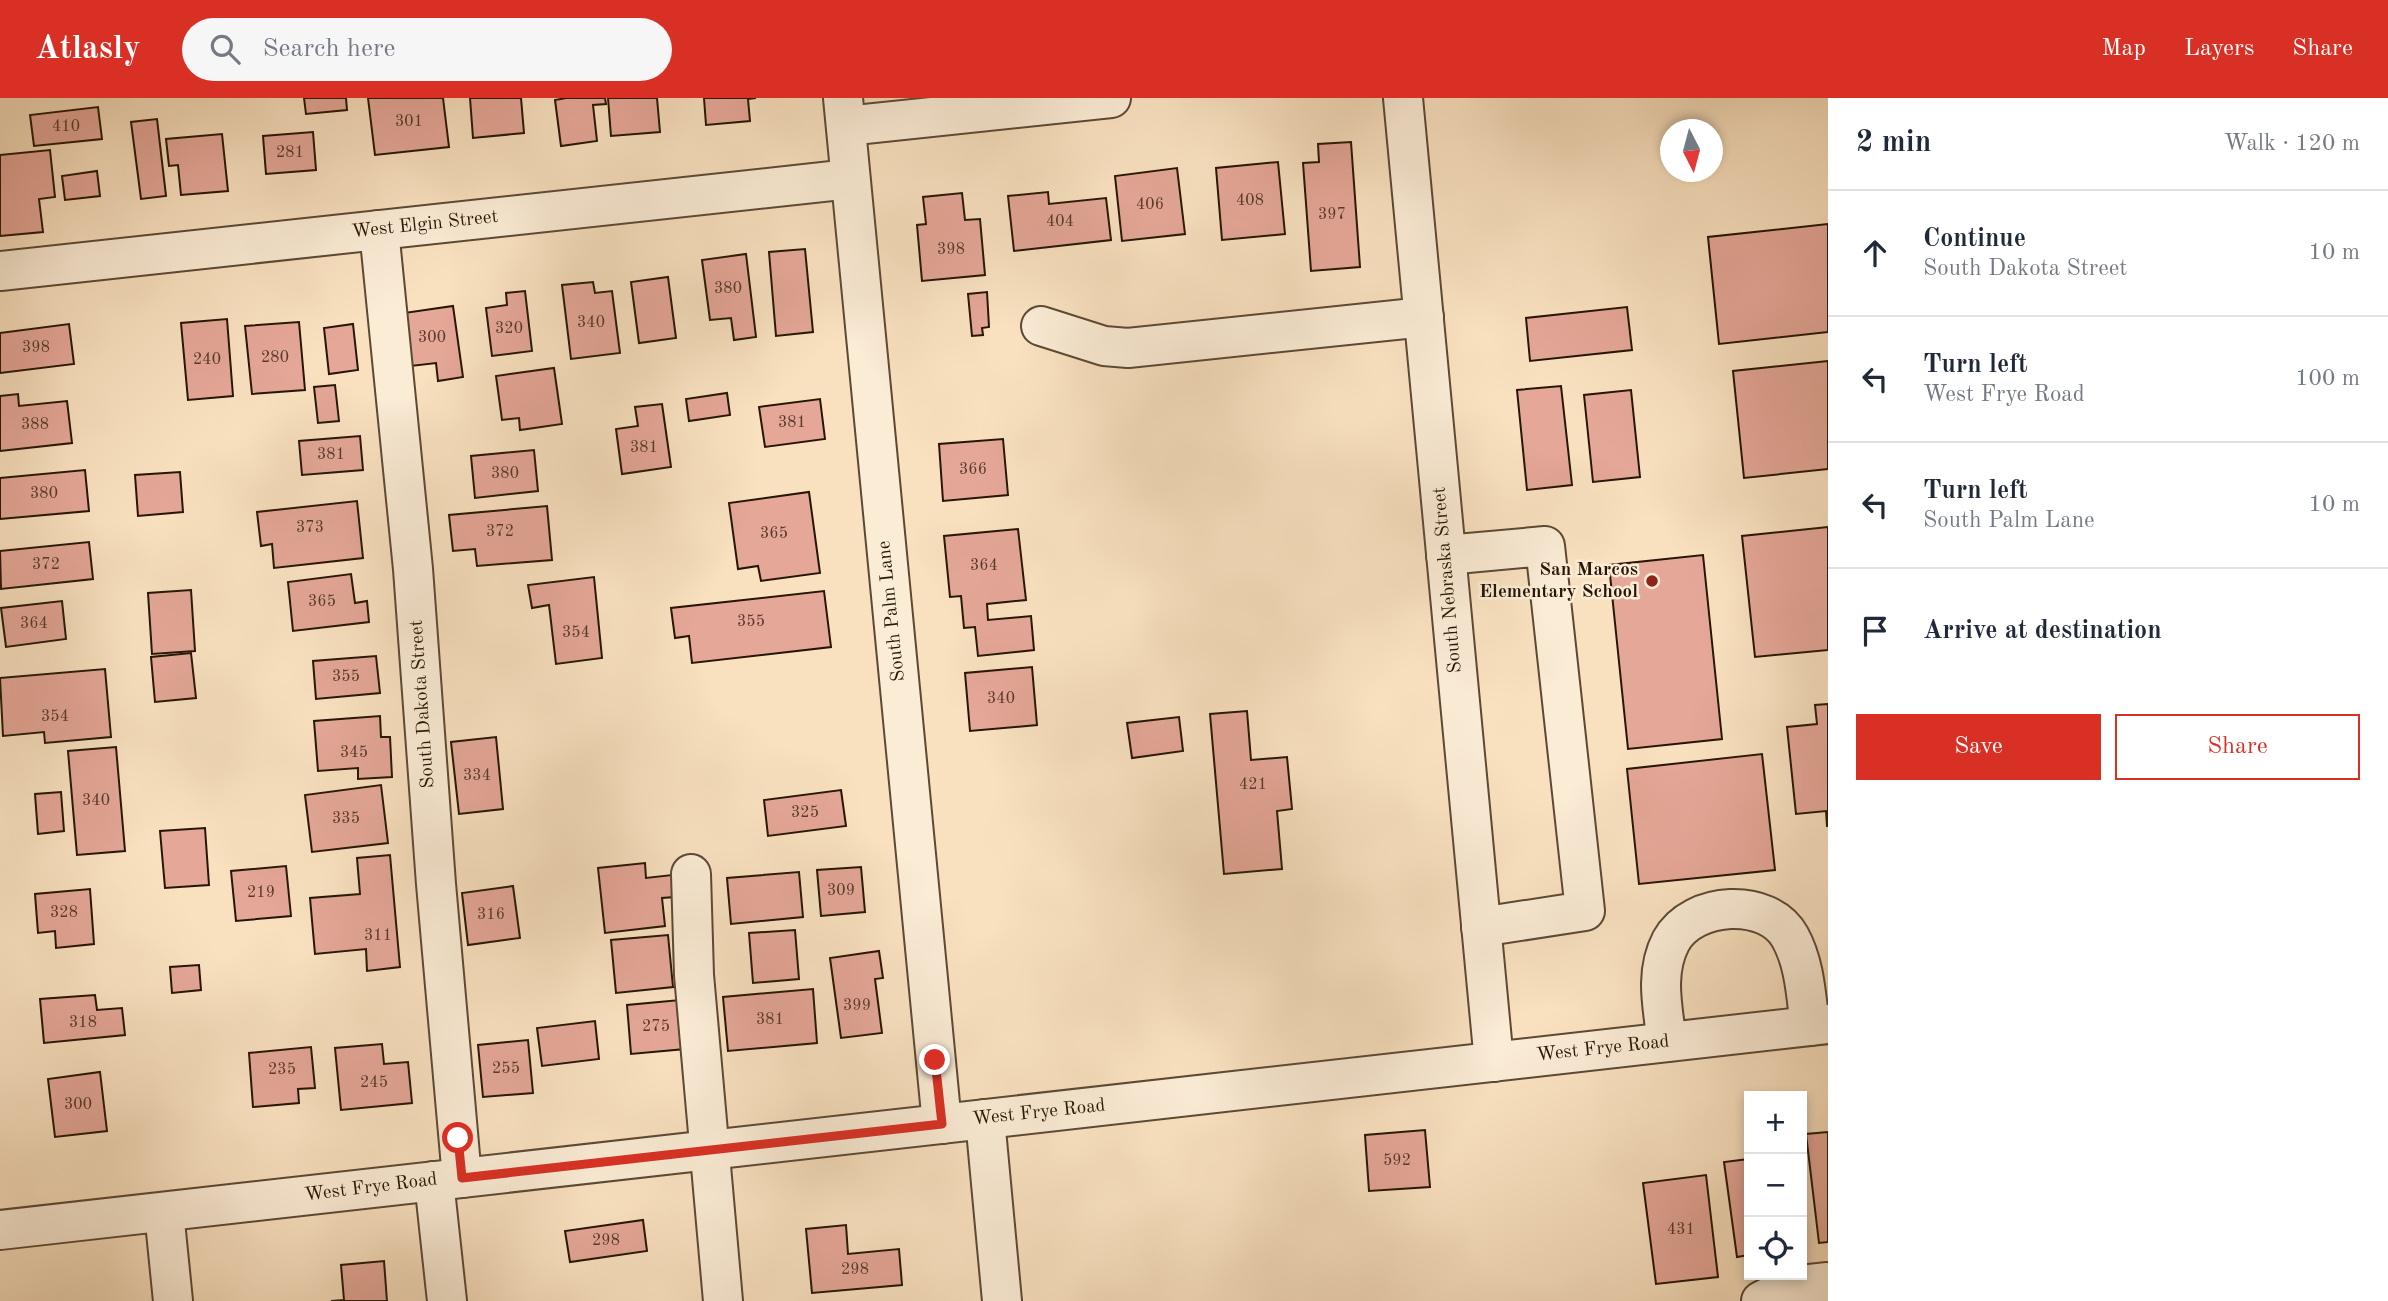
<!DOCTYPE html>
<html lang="en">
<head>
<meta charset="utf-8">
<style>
  :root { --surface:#fff; --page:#f6f6f7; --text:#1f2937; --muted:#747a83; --line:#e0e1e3; --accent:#d93025 }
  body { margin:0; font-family:"Old Standard TT",serif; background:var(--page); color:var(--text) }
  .controls { position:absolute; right:21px; bottom:21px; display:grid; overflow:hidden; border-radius:0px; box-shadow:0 4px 10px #0003 }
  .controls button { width:63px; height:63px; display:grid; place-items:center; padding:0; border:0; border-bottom:2px solid var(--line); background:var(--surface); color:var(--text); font:35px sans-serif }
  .compass { position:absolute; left:1660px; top:21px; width:63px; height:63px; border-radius:50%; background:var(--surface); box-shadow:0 4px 10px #0003; rotate:174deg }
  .stop { position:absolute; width:21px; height:21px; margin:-16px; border:5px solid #d93025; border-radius:50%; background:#fff }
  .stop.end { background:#d93025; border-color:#fff; box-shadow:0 2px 7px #0008 }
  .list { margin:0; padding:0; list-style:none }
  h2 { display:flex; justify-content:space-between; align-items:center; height:91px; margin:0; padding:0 28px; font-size:30px }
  h2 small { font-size:23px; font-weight:400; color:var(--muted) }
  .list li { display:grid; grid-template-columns:46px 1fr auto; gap:21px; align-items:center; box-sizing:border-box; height:126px; padding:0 28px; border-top:2px solid var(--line) }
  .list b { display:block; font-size:26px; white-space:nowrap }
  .list p { margin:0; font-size:23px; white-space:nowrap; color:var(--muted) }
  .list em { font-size:23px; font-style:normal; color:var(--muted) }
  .actions { display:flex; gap:14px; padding:21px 28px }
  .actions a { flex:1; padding:16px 0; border:2px solid var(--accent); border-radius:0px; text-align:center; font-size:24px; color:var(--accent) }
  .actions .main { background:var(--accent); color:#fff }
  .icon { flex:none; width:38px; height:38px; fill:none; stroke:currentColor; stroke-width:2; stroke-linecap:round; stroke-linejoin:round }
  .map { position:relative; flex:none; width:1828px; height:1203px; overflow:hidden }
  header { display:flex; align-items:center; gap:42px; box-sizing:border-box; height:98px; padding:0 35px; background:var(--accent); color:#fff }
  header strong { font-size:33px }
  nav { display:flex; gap:38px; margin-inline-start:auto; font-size:24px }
  .search { width:490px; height:63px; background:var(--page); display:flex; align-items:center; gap:18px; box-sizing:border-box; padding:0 24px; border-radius:38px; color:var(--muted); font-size:26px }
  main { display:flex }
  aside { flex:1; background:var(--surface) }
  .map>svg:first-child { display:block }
  .building { fill:#e5a798; stroke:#271605; stroke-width:2 }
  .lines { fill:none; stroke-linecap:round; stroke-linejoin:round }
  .minor-casing { stroke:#5c4934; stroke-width:42 }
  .minor { stroke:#fbecd6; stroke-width:38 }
  .route { stroke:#d93025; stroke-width:9 }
  .poi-dot { fill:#8f2418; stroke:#fbecd6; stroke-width:2.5 }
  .labels { text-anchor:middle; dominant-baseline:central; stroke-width:5; stroke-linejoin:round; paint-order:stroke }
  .number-label { font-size:16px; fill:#563a2a }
  .street-label { font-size:19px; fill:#271605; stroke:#fbecd6 }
  .poi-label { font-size:19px; font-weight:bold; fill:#271605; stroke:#fbecd6; text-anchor:end }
</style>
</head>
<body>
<header>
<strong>Atlasly</strong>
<div class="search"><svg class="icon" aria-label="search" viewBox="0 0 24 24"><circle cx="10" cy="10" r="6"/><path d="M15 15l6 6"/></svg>Search here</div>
<nav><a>Map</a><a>Layers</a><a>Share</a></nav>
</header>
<main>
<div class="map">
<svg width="1828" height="1203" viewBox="0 0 1828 1203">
  <rect width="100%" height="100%" fill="#f9e1c0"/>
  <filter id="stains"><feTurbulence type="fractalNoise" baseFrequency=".00286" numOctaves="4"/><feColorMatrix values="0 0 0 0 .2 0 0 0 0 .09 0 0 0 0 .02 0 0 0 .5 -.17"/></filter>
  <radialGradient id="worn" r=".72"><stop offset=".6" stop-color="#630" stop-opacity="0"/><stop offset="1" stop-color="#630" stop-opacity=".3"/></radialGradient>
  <!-- building -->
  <g class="building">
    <polygon points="304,0 346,0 347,12 306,16"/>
    <polygon points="368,0 443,0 449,49 375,57"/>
    <polygon points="470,0 521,0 524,35 473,40"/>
    <polygon points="566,0 605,0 606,6 593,7 597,43 561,48 555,2"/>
    <polygon points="608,0 657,0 660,34 611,38"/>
    <polygon points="704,0 756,0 748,1 750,23 706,27"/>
    <polygon points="98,9 102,41 34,48 30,17"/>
    <polygon points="157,21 166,98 141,101 131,24"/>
    <polygon points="313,34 316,72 266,76 263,38"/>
    <polygon points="222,36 228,93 181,97 178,67 169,68 166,41"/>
    <polygon points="1351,44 1360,169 1311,173 1303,65 1319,64 1318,46"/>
    <polygon points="50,52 55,99 39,101 43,134 0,138 0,57"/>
    <polygon points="1278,64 1285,136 1222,142 1216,70"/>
    <polygon points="1177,70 1185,136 1122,143 1115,78"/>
    <polygon points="97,73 100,98 65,102 62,78"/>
    <polygon points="1048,94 1049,106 1106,100 1111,142 1014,153 1008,98"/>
    <polygon points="962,95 965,122 980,121 985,177 922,183 917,127 926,126 923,99"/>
    <polygon points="1828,126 1828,234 1719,246 1708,139"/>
    <polygon points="805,151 813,234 776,238 769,154"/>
    <polygon points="746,156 756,239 734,242 731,220 710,222 702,162"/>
    <polygon points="668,179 676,240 639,245 631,184"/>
    <polygon points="593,184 595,195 612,193 620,255 571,261 562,187"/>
    <polygon points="525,193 532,253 492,258 486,210 507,207 506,195"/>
    <polygon points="987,194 989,229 982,230 983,237 972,238 968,196"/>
    <polygon points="453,208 463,279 438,283 436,265 411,268 404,215"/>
    <polygon points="1627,209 1632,252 1530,263 1526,220"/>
    <polygon points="227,221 233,298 188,302 181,225"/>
    <polygon points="299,224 305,292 252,296 245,228"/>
    <polygon points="69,226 74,266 0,275 0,235"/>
    <polygon points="353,226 358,272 329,276 324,230"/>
    <polygon points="1828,263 1828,371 1744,380 1733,273"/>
    <polygon points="554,270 562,326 520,332 519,320 502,322 496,278"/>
    <polygon points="335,287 339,323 318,325 314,289"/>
    <polygon points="1561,288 1572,387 1527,392 1517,292"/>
    <polygon points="1631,292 1640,379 1593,384 1584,297"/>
    <polygon points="727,295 730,317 689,323 686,301"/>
    <polygon points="18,296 19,308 67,303 72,345 0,353 0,298"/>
    <polygon points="820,301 825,341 765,349 759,309"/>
    <polygon points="662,306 671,369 622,376 616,331 638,328 635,309"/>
    <polygon points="360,338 363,372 302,377 299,343"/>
    <polygon points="1003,341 1008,397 943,403 939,346"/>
    <polygon points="534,352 538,393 475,400 471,358"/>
    <polygon points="85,372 89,413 0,421 0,380"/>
    <polygon points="180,374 183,414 138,418 135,377"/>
    <polygon points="809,394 820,475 761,483 758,468 738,471 729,405"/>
    <polygon points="357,403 363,460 274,470 272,446 261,448 257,414"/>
    <polygon points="547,408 552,462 477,468 475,451 453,453 449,417"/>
    <polygon points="1828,429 1828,552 1755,559 1742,438"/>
    <polygon points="1018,431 1026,502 987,506 988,522 1031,518 1034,552 978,558 975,529 964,530 961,498 950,499 944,438"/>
    <polygon points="89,444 93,481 1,491 0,453"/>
    <polygon points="1703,457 1722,641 1628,651 1609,467"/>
    <polygon points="351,476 355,505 367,503 369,524 293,533 288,484"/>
    <polygon points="594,479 602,560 556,566 549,507 532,510 528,487"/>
    <polygon points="191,492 195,553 152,556 148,495"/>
    <polygon points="824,493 831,549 692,565 689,538 675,540 671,510"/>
    <polygon points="62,503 66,541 6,549 1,510"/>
    <polygon points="191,555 196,600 155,604 151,559"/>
    <polygon points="376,558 380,595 316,601 313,563"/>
    <polygon points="1032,569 1037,627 970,633 965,575"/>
    <polygon points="105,571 111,639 45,645 44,634 3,638 0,580"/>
    <polygon points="1828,606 1828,728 1827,728 1826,713 1796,716 1787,629 1817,626 1815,607"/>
    <polygon points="1247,613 1251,662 1287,659 1292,711 1277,713 1282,771 1224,776 1210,616"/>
    <polygon points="380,618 381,639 390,639 392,679 358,681 358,670 318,673 314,623"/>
    <polygon points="1179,619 1183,653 1132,660 1127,625"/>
    <polygon points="496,639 503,711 459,716 451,644"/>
    <polygon points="116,649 125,753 77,757 68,653"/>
    <polygon points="1762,656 1775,772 1639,786 1627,671"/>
    <polygon points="381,687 388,745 312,754 305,697"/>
    <polygon points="841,692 846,728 768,738 764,702"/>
    <polygon points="61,694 64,733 38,736 35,696"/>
    <polygon points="205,730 209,787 165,790 160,733"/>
    <polygon points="390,757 400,869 367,873 366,851 315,856 310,800 360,796 357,760"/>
    <polygon points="645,765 646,780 672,777 675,799 662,800 665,828 605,835 598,770"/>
    <polygon points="286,768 291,818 236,823 231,773"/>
    <polygon points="861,769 865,814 821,818 817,772"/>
    <polygon points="799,774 803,819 731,826 727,780"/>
    <polygon points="513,788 520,840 468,847 462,795"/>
    <polygon points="90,791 94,846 56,850 55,833 38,835 35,796"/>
    <polygon points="795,832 799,881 753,885 749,835"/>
    <polygon points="668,837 673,889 616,895 611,842"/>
    <polygon points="879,853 883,880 875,881 882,935 841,940 830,860"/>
    <polygon points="199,867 201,892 172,895 170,869"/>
    <polygon points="813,891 817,945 728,953 723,899"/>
    <polygon points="95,897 97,912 122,910 125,937 44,945 40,901"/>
    <polygon points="680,902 685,951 631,956 627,907"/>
    <polygon points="595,923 599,961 542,968 537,930"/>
    <polygon points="528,942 533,995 483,999 478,947"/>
    <polygon points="382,946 384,966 408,964 412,1005 341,1012 335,950"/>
    <polygon points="311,949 315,990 298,991 299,1005 253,1009 249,955"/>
    <polygon points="100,974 107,1033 55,1039 48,981"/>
    <polygon points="1425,1032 1430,1089 1369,1093 1365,1037"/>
    <polygon points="1828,1034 1828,1144 1819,1145 1806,1036"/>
    <polygon points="1749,1061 1749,1157 1737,1159 1724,1064"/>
    <polygon points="1706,1077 1718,1179 1656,1186 1643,1085"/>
    <polygon points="643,1122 647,1153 570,1164 565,1133"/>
    <polygon points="846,1127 848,1156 899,1151 902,1187 812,1195 806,1131"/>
    <polygon points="384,1163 387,1203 331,1203 344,1202 341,1167"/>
  </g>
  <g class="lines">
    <defs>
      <g id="minor">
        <polyline points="843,0 942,1026"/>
        <polyline points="1403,0 1494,964"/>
        <polyline points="846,28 1111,0"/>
        <polyline points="379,132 413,471 436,786 462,1080"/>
        <polyline points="0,173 850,81"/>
        <polyline points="1041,228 1104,248 1128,250 1424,219"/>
        <polyline points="1446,457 1545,448 1585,813 1481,829"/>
        <polyline points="691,776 694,877 723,1203"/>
        <path d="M1667,944C1663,911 1654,875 1671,843C1693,803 1768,799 1790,839C1805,866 1806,898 1810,928"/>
        <polyline points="985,1021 1002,1203"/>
        <polyline points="434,1083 447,1203"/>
        <polyline points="164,1114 173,1203"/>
        <polyline points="0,1132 1828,926"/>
        <polyline points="1761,1203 1791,1188 1828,1184"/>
      </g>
    </defs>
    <!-- minor casing -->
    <use href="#minor" class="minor-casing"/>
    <!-- minor -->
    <use href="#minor" class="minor"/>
  </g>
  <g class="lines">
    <!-- route -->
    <polyline class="route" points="458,1040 462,1080 942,1026 935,962"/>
  </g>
  <!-- markers -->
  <circle class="poi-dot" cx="1652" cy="483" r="7"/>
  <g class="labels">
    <!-- number labels -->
    <g class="number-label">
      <text x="409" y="24">301</text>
      <text x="66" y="29">410</text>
      <text x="290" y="55">281</text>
      <text x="1250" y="103">408</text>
      <text x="1150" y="107">406</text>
      <text x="1332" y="117">397</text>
      <text x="1060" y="124">404</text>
      <text x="951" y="152">398</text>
      <text x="728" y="191">380</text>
      <text x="591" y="225">340</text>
      <text x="509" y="231">320</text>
      <text x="432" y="240">300</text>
      <text x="36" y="250">398</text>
      <text x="275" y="260">280</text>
      <text x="207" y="262">240</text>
      <text x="792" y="325">381</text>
      <text x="35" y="327">388</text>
      <text x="644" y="350">381</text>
      <text x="331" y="357">381</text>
      <text x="973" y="372">366</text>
      <text x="505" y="376">380</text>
      <text x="44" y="396">380</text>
      <text x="310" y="430">373</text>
      <text x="500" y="434">372</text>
      <text x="774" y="436">365</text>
      <text x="46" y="467">372</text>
      <text x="984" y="468">364</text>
      <text x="322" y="504">365</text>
      <text x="751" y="524">355</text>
      <text x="34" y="526">364</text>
      <text x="576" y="535">354</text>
      <text x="346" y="579">355</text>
      <text x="1001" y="601">340</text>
      <text x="55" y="619">354</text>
      <text x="354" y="655">345</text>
      <text x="477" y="678">334</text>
      <text x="1253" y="687">421</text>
      <text x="96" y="703">340</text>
      <text x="805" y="715">325</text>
      <text x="346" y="721">335</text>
      <text x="841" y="793">309</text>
      <text x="261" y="795">219</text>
      <text x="64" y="815">328</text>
      <text x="491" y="817">316</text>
      <text x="378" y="838">311</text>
      <text x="857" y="908">399</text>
      <text x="770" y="922">381</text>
      <text x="83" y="925">318</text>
      <text x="656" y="929">275</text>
      <text x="506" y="971">255</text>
      <text x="282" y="972">235</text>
      <text x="374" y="985">245</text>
      <text x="78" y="1007">300</text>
      <text x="1397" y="1063">592</text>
      <text x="1681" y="1132">431</text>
      <text x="606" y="1143">298</text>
      <text x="855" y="1172">298</text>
    </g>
    <!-- street labels -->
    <g class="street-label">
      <text transform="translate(425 127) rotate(-6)">West Elgin Street</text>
      <text transform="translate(1448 482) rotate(-95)">South Nebraska Street</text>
      <text transform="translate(892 513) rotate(-96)">South Palm Lane</text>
      <text transform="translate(423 606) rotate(-94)">South Dakota Street</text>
      <text transform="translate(1603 951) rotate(-6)">West Frye Road</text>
      <text transform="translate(1039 1015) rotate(-6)">West Frye Road</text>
      <text transform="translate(371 1090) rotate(-7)">West Frye Road</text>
    </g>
    <!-- poi labels -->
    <g class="poi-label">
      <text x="1638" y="472">San Marcos<tspan x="1638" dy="22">Elementary School</tspan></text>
    </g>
  </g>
  <rect width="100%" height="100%" filter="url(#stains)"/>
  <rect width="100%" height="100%" fill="url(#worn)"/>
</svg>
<div class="controls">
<button>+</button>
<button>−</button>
<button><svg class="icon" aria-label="locate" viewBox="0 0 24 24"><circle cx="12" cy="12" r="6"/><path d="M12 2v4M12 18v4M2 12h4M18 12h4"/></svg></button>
</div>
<svg class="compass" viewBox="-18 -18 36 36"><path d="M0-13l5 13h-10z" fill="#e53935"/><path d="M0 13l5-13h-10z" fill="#747a83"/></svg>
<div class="stop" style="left:458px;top:1040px"></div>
<div class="stop end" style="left:935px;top:962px"></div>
</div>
<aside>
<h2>2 min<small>Walk · 120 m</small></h2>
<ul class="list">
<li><svg class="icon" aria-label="ahead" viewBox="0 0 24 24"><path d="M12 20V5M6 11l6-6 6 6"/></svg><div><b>Continue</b><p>South Dakota Street</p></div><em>10 m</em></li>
<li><svg class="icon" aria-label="left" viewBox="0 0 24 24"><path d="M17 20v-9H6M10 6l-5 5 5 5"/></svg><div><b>Turn left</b><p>West Frye Road</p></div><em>100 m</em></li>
<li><svg class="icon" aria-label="left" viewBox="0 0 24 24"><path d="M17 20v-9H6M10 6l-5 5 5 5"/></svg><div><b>Turn left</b><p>South Palm Lane</p></div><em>10 m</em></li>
<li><svg class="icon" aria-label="arrive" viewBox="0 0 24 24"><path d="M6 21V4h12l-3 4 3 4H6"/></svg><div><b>Arrive at destination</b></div></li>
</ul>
<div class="actions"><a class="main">Save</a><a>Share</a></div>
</aside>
</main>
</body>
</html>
